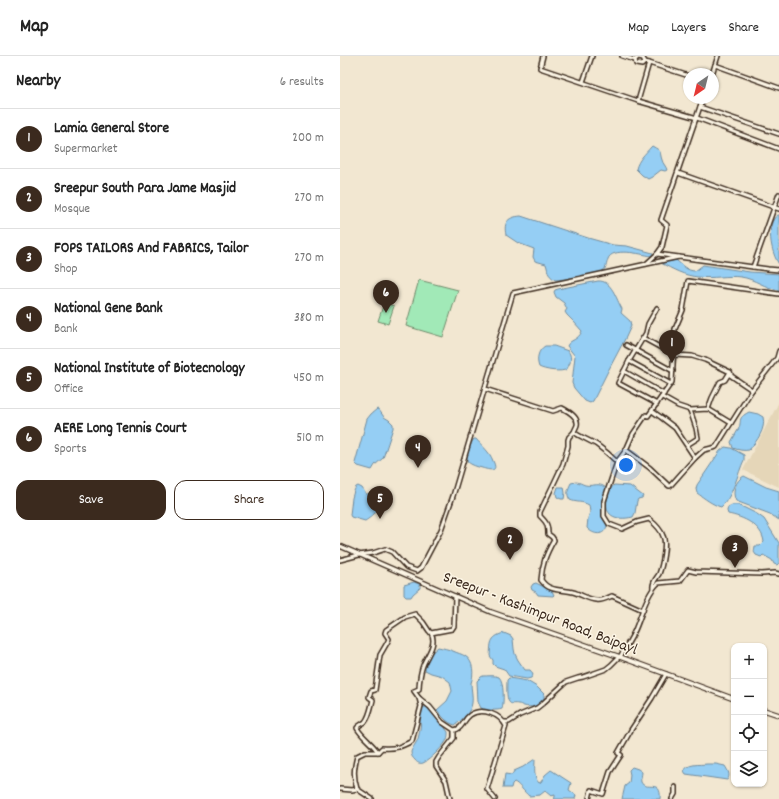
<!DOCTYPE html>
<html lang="en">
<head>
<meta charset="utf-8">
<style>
  :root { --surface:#fff; --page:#f2f2f2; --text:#222; --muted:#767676; --line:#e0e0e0; --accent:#3b2a1e }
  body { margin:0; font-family:Dekko,sans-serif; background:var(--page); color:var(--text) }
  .controls { position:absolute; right:12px; bottom:12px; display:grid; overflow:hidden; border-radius:8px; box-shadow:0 1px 3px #0004 }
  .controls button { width:36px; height:36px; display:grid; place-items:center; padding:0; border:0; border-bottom:1px solid var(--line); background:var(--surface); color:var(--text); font:20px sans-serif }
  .compass { position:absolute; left:343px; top:12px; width:36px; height:36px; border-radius:50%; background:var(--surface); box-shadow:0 1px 3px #0004; rotate:215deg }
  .you { position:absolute; left:286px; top:409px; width:14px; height:14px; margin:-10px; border:3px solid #fff; border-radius:50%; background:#1a73e8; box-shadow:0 0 0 6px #1a73e833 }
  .badge { display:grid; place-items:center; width:26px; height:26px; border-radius:50%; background:var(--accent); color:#fff; font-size:13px; font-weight:700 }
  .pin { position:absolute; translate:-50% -33px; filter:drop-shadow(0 1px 2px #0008) }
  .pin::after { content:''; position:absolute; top:21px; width:14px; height:12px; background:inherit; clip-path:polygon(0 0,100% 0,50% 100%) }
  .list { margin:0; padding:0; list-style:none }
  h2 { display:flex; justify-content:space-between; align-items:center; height:52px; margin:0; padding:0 16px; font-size:17px }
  h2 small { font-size:13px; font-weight:400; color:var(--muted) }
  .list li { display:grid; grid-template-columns:26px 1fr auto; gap:12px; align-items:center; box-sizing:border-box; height:60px; padding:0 16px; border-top:1px solid var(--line) }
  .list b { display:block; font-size:15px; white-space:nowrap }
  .list p { margin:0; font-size:13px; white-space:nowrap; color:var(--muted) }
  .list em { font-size:13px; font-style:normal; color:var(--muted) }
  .actions { display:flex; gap:8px; padding:12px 16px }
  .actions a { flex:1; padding:9px 0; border:1px solid var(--accent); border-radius:12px; text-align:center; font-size:14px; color:var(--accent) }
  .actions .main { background:var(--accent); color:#fff }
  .icon { flex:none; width:22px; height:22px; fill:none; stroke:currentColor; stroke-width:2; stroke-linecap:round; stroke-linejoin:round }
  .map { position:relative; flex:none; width:439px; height:743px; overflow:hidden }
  header { display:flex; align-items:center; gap:24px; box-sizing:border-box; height:56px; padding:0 20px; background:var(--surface); border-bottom:1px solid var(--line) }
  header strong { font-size:19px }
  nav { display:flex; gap:22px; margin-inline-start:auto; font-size:14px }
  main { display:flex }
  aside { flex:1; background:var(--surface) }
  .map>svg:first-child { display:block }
  .built { fill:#e5d6b8 }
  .green { fill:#a1e9b7; stroke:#6e8a6a }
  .water { fill:#95cef4; stroke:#718c9e }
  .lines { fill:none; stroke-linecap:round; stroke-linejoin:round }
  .minor-casing { stroke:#3b2a1e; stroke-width:6 }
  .tertiary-casing { stroke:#3b2a1e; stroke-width:6 }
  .minor { stroke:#fcf5e5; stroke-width:3 }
  .tertiary { stroke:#fcf5e5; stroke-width:3.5 }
  .labels { text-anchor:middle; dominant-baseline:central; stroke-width:3; stroke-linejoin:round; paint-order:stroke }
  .street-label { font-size:16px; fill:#3b2a1e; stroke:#fcf5e5 }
</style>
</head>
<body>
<header>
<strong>Map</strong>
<nav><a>Map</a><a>Layers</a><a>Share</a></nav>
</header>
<main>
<aside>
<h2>Nearby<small>6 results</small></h2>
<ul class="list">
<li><span class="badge">1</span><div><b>Lamia General Store</b><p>Supermarket</p></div><em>200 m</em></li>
<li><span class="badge">2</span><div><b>Sreepur South Para Jame Masjid</b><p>Mosque</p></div><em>270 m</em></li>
<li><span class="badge">3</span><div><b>FOPS TAILORS And FABRICS, Tailor</b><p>Shop</p></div><em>270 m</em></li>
<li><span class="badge">4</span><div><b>National Gene Bank</b><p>Bank</p></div><em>380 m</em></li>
<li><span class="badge">5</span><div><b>National Institute of Biotecnology</b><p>Office</p></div><em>450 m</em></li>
<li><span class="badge">6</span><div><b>AERE Long Tennis Court</b><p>Sports</p></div><em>510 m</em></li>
</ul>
<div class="actions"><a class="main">Save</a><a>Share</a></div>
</aside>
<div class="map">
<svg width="439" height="743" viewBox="0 0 439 743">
  <rect width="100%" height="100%" fill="#f2e7d1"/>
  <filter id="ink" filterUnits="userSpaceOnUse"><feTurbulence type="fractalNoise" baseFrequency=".025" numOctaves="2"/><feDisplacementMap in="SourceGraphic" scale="8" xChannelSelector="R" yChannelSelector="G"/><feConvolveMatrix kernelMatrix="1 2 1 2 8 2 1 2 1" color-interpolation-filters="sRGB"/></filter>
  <g filter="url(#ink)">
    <!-- built -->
    <polygon class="built" points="439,346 439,431 403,414"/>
    <!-- green -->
    <g class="green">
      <polygon points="79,224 118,234 103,281 66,270"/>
      <polygon points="44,247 54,250 48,268 38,265"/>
    </g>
    <!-- water -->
    <g class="water">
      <path d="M312,90C323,96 319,95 322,104C323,108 326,110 327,114L325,115L321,114L312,121L308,123L302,119L296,113C298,104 305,98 311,91Z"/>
      <path d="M438,159H439V208C431,198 425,166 438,159Z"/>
      <path d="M181,160L248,182L273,189L287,190L313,197L311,200C301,198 272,191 268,203C266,208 267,213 261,216C251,220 227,223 215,224C206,217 209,217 206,208L195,205L193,201L194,193L178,187L166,179C163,165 169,161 181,160Z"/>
      <path d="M336,204C342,209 347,215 355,215L363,209L410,216L439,218V234C425,232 415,223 401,221C387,219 373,223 358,221C345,220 332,213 321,207Z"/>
      <path d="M258,225C272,224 276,243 282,253L281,257L290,265L291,270L286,281L268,315L253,345L250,347L245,345L234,332L232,327L235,300L227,290C230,283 238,285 242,275L234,266L227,259L225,256L227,253L224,247L216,241L214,236L215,234L218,233Z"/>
      <path d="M205,290H214L228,295C231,299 231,302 230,307C229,308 228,311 227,313C222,317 204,314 199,311C196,303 198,294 205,290Z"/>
      <polygon points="37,353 39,354 44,361 49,364 53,368 53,372 43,402 35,409 32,414 18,410 15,407 27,363 31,358"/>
      <path d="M409,356L418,358L423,361C426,373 417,385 409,394C404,395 398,394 393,392L391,386C393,382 396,378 398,374C403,364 396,363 409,356Z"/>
      <path d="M134,383H136C142,390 150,396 153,405C159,417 149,414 142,412C138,411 131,409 128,406C125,402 131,386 134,383Z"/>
      <path d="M385,391L391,392L404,399V404C398,417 392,442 381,451C373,449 364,442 357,437L356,433L357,429L380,395Z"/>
      <path d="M404,420L426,431L439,435V464L430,458L396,445C391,436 396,424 404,420Z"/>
      <path d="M236,426C239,426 242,428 245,429C254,431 259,425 267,433L262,453V460L267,469C265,481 253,479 247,472L248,462L250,456L249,449C242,445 237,447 230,444C226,438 228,433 231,427Z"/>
      <path d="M274,429L290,430L303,440L302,442L298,443L297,445L295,457L293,461C276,465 262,460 268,440C269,436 270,433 274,429Z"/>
      <path d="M18,430L22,432L26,438L37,437C38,438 41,439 41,441C44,450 32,461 25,465L11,461L10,459L12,442L14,435L16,431Z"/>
      <polygon points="218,431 224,431 225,437 224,443 221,443 217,441 216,437"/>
      <path d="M392,449H398L405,452L417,458L424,463L439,487V507L437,509L434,508L432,504L423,499L421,501L416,499L414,496L415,490H420L424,486C422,469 403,461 388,458L387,455L388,451Z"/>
      <polygon points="74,526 79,528 80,529 80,532 73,538 71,541 66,541 64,539 64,529"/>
      <polygon points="196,527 212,535 214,539 213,540 198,539 196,536 192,534 191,531 193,528"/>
      <path d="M164,577L171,580L173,583L174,593L175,598L178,604L185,614H190L191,615L193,619L191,622L187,623L169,620L164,613L155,610L153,608V604L150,600C151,588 149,581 164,577Z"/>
      <path d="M98,591C103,592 108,593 113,595C117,597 122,598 125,600C134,605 134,619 131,627C131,633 133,641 132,647C131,656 122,664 115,669C107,667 102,660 97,654L107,645L112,635L110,626L102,620L91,617L85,614C86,606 91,596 98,591Z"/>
      <path d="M143,620C147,620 155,619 159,621C164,625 164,647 162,653C156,655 147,654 141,652L138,646L137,625L141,621Z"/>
      <path d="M169,622L187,625L197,631L204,638V645C198,650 191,652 184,650C181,649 180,648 178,648C174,647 171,649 169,646C166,642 167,629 167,624Z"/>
      <path d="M83,651H86L103,669L108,676C108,678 108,681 107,683C106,688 89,705 83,707C80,708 77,707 75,704C73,702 71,700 71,696C72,692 75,689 77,685C79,681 79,677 80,673C82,665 78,658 83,651Z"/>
      <path d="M195,703C195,711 193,721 199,727L201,726L205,719L211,714L231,727L229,734L236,739L235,743H214L215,741V739L211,740L205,735L200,739L189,740C184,736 179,728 174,726L172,728L171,732H163L165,718L172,719L174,715L183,711Z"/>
      <path d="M367,708H376L385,710C388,715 391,719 387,724L346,718L344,715C348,707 359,709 367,708Z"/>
      <path d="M292,711L298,713L302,716C302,719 300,723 301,726C305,736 322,722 320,743H282L285,730L289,727L290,719L289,714Z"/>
    </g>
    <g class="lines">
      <defs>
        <g id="minor">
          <polyline points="203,0 200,12 298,45 357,62 439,93"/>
          <polyline points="282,0 295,4 296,8 302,9 305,6 309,7 298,45"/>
          <polyline points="295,4 298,1 303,2 305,6"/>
          <polyline points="309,7 349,20"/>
          <polyline points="375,9 439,32"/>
          <polyline points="372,18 378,0"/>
          <polyline points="243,26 252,0"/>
          <polyline points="360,51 439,78"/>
          <polyline points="338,117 439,153"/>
          <polyline points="339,201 428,213 439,214"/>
          <polyline points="306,208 317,198 322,191 327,169 321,164 363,42"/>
          <polyline points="413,211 439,138"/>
          <polyline points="303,282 334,299 352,300 365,304 390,316 391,318 390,319 412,334"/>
          <polyline points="286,289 333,315"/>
          <polyline points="289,305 331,328"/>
          <polyline points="284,315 324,338"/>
          <path d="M145,333L213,355L222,352C228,355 239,361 237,369C237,370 234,375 234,376C238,380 251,385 257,389C264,394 271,400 277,406"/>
          <polyline points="322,341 338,350 350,354 368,353 391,367"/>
          <polyline points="317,348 278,327 289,305 306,277 308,268 317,252"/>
          <polyline points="368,353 372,342 380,326 385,324 390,316"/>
          <polyline points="312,355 322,362 335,372 355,402"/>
          <path d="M234,376L229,381L228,384V390L223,408L214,427L200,456V460C206,466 208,468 208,478L212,481L214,484C206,498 202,508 201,524C204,528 207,531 211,532C218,535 226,534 233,536C241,538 248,544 257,544C262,545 267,542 272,540L303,554"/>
          <polyline points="347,389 358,382 356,372 350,354"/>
          <polyline points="286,394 310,412 329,430 330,430 355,402 364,394 376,391 412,334 437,302 439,295"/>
          <polyline points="0,504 19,499 33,497 45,493 52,496 66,511 77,515 81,512 101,474 113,440 173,237 339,201 317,198"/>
          <path d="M313,532C312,526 316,523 319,518C322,510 327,487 323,480C321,473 314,467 309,463L297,466L282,473L269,468L264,460V445L277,406L286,394L293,378L306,359L308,360L332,326L335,273L343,254L348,225L439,238"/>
          <path d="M280,601C285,592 291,583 295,574C302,558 306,539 318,527L340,525L348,514L356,516L422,518L435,517L439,518"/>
          <path d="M79,642L90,651L102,666L114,674C123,673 123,664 130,659C142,651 160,658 166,670L147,733L155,743"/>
          <polyline points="164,666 169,666 180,659 197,652 202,648 226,626 238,622 243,621 266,613 271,609 279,601"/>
          <path d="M38,696C32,687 22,681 17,672C19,669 22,668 25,666C30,660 31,651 33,644L29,641L31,635L35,634L40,599L47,587L49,583L45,577L46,574L65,561L75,558L83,566L89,575L91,577"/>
          <polyline points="0,733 12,734 17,733 32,743"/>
          <path d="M17,733C13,720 14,712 17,700L25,696H38L42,692C55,693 61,691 72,685L81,650L79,642L74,635L79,633C79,626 81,613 84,607C88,598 97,587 91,577L112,573L114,570L115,540"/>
          <polyline points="110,743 106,725 96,710 96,706 99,701 114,682 114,674"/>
          <polyline points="249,743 251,734 263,738 270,716 281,699 278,697 291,674 312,642 326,618"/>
          <polyline points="332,743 335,738 335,731"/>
        </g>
        <g id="tertiary">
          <polyline points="0,490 151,556 280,601 394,643"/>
          <polyline points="424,654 439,659"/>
        </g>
      </defs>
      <!-- minor casing -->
      <use href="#minor" class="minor-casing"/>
      <!-- tertiary casing -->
      <use href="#tertiary" class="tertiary-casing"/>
      <!-- minor -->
      <use href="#minor" class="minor"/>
      <!-- tertiary -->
      <use href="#tertiary" class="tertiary"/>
    </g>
  </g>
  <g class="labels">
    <!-- street labels -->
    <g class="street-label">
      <text transform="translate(200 558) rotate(21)">Sreepur - Kashimpur Road, Baipayl</text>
    </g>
  </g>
</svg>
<div class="controls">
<button>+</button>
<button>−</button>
<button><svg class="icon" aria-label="locate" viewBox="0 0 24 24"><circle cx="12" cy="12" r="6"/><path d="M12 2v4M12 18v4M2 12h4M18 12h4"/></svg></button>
<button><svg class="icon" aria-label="layers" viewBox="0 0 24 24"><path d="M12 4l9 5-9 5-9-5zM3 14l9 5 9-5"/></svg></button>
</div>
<svg class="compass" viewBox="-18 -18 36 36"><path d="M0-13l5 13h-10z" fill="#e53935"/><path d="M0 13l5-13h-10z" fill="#767676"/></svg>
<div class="you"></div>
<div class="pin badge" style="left:332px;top:307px">1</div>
<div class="pin badge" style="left:170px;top:504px">2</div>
<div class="pin badge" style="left:395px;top:512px">3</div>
<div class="pin badge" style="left:78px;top:412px">4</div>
<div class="pin badge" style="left:40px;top:463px">5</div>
<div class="pin badge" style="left:46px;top:257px">6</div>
</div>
</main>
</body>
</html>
